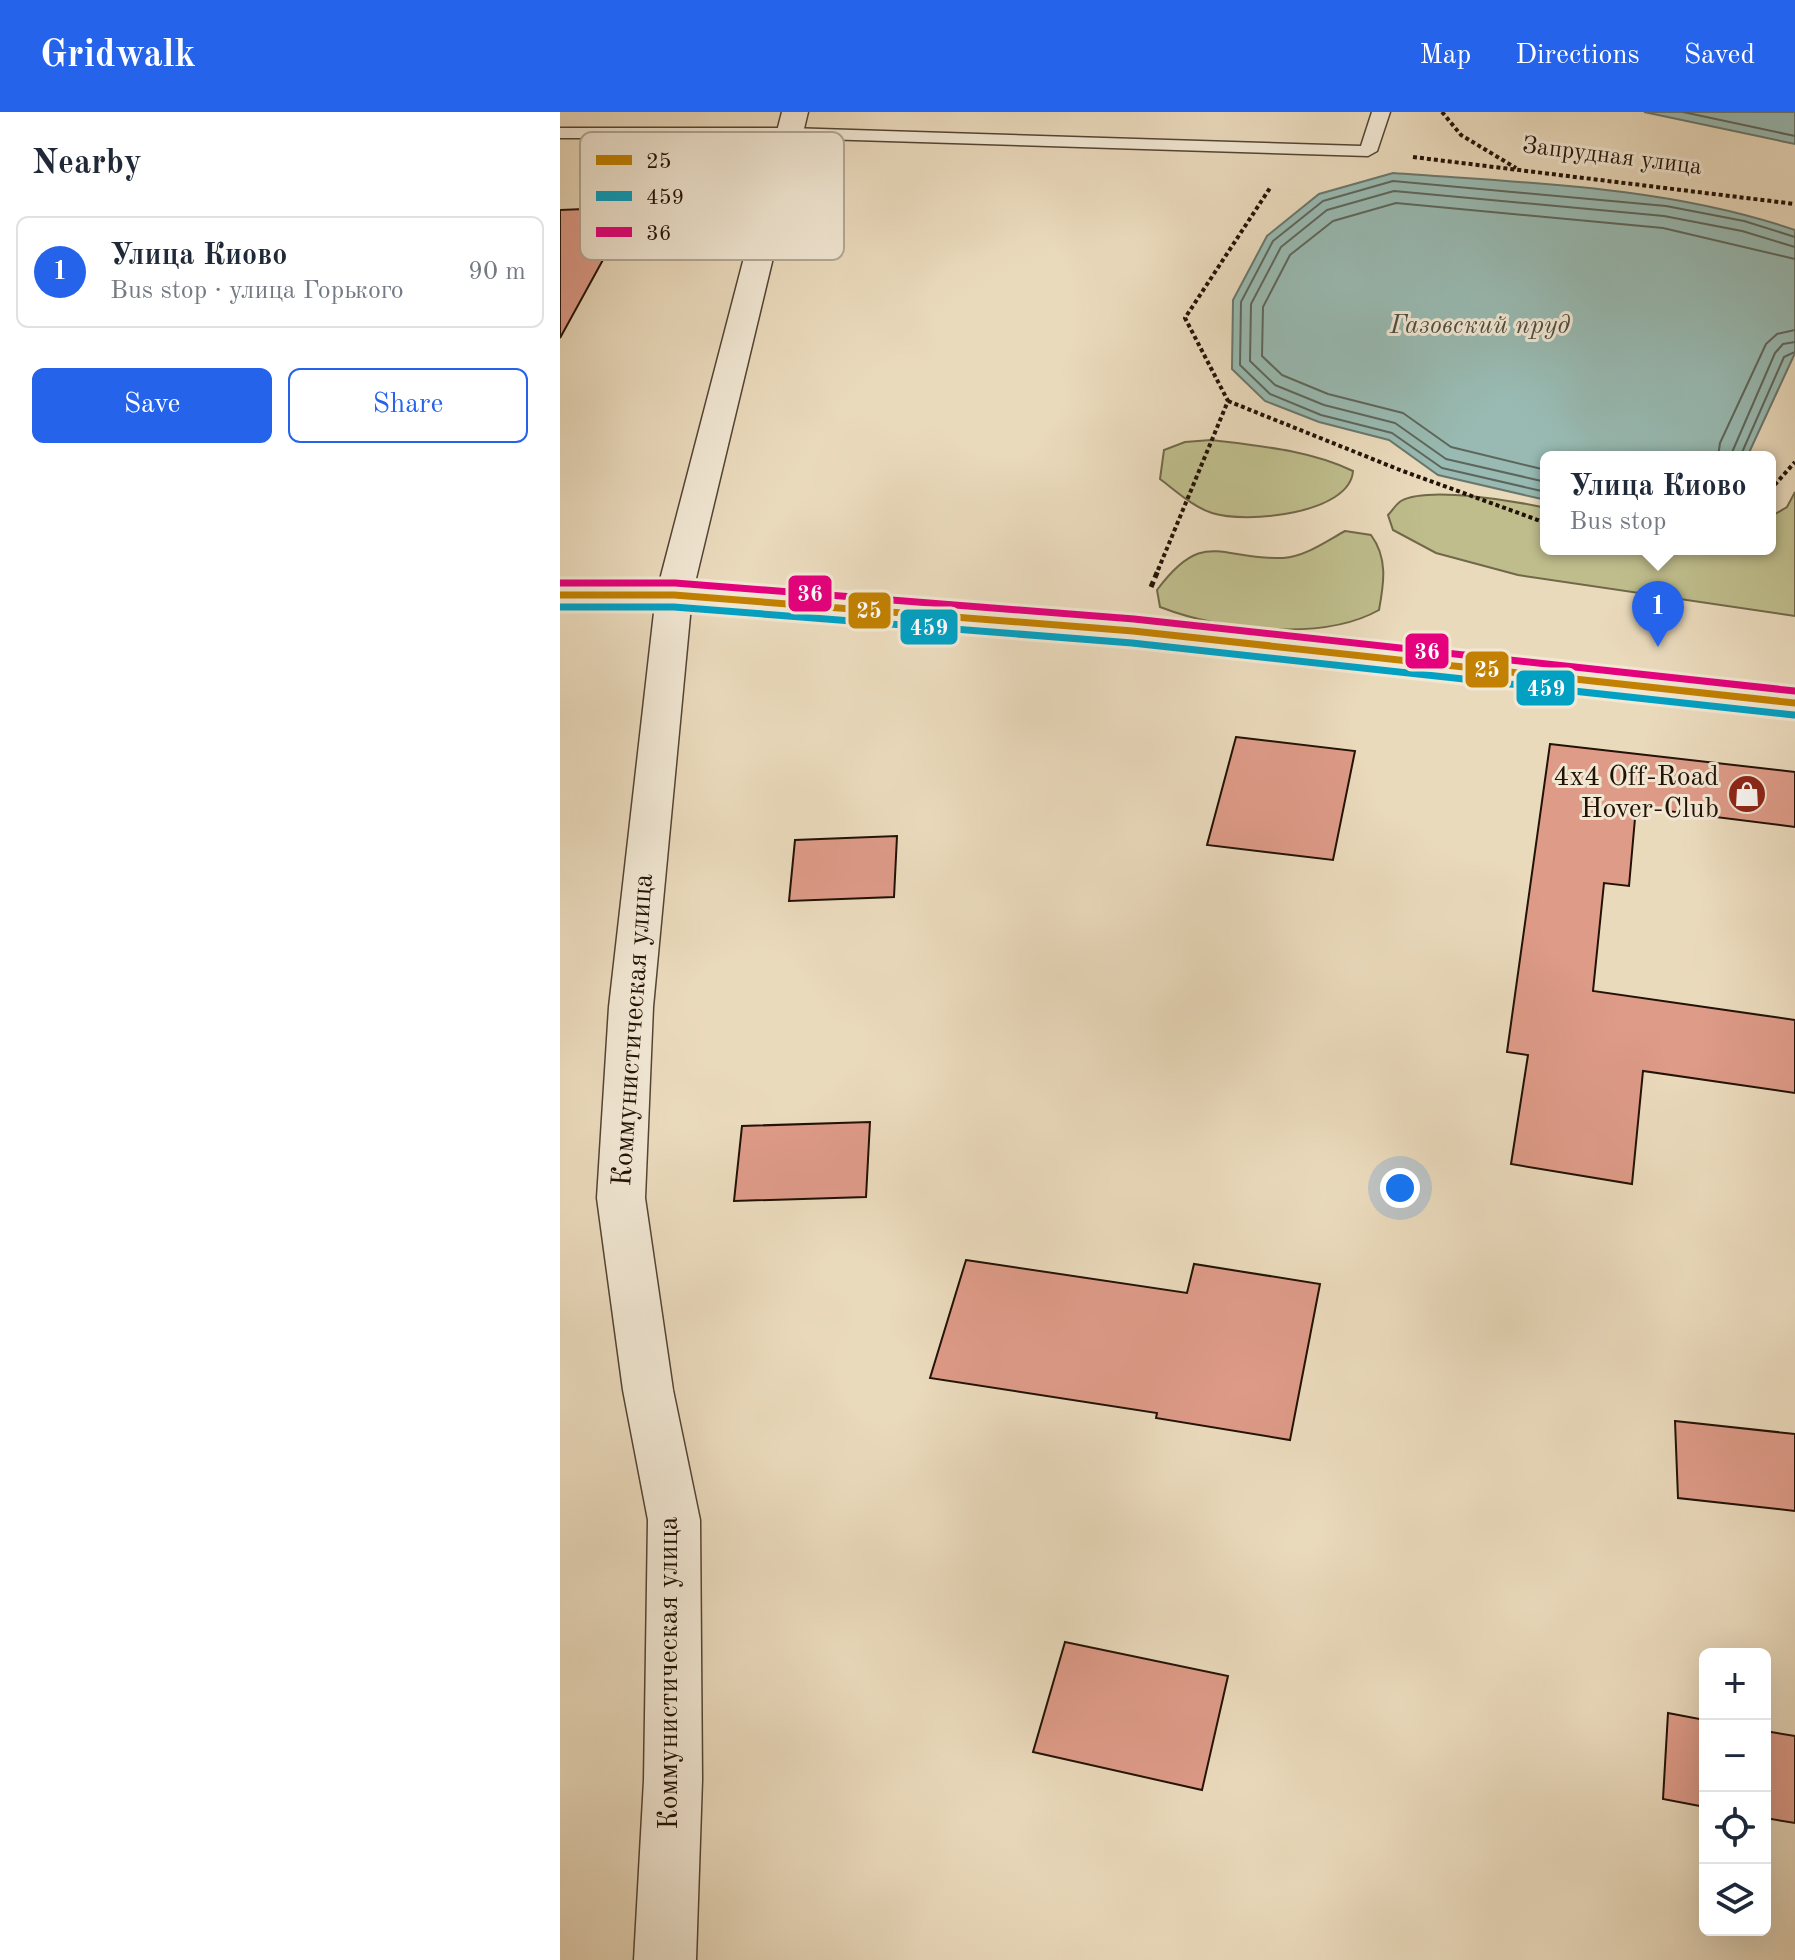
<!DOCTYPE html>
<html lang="en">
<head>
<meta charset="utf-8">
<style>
  :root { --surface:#fff; --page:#f2f2f3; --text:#1f2937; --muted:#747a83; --line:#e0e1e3; --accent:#2563eb }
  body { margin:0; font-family:"Old Standard TT",serif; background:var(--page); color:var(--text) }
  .controls { position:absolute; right:24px; bottom:24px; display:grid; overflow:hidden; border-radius:12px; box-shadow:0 8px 32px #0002 }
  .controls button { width:72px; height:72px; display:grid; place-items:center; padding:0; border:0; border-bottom:2px solid var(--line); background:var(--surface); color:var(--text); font:40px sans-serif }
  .you { position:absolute; left:840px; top:1076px; width:28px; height:28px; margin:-20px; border:6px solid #fff; border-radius:50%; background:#1a73e8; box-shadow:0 0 0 12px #1a73e833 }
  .badge { display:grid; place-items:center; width:52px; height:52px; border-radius:50%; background:var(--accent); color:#fff; font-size:26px; font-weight:700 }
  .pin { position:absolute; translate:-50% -66px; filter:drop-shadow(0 2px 4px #0008) }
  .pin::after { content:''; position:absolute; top:42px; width:28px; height:24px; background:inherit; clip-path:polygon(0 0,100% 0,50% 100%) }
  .popup { position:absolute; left:980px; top:339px; width:236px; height:104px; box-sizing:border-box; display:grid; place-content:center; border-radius:12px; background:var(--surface); filter:drop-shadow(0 2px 6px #0005); font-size:26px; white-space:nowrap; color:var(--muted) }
  .popup b { font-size:30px; color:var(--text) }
  .popup::after { content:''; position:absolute; left:50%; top:100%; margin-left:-16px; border:16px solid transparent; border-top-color:var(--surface) }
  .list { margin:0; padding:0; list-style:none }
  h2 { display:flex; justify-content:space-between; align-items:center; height:104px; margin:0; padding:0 32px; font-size:34px }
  h2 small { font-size:26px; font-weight:400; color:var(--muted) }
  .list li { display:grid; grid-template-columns:52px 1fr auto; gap:24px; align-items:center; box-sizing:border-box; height:112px; margin:0 16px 16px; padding:0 16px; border:2px solid var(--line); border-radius:12px }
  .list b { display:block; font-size:30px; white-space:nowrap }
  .list p { margin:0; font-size:26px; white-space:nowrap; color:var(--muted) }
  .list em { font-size:26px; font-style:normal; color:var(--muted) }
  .actions { display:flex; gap:16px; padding:24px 32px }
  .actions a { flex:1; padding:18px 0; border:2px solid var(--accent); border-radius:12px; text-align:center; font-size:28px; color:var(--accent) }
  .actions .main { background:var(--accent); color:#fff }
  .icon { flex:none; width:44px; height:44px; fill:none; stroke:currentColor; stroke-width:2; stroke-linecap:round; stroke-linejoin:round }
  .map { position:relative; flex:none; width:1235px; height:1848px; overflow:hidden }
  header { display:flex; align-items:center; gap:48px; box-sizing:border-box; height:112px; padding:0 40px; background:var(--accent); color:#fff }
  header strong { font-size:38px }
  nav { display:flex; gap:44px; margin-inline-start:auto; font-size:28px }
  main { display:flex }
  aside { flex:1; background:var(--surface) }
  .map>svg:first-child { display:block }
  .green { fill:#bfbd8c; stroke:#706849; stroke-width:2 }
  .water { fill:#98bab2; stroke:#69776d; stroke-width:2 }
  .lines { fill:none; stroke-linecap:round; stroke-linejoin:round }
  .shore { stroke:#5d665c; stroke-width:2 }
  .building { fill:#de9b88; stroke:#221206; stroke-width:2 }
  .service-casing { stroke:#544434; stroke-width:3 }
  .minor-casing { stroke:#544434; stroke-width:3 }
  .tertiary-casing { stroke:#544434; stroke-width:3 }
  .path-far1 { stroke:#221206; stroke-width:4; stroke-dasharray:4 3; stroke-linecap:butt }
  .path { stroke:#221206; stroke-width:5; stroke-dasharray:6 4; stroke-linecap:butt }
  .service { fill:#f1e7d3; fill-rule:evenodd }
  .minor { fill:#f1e7d3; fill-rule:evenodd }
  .tertiary { fill:#f1e7d3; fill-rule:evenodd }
  .bus-1-casing { stroke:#f1e7d3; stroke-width:13 }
  .bus-2-casing { stroke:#f1e7d3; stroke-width:13 }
  .bus-3-casing { stroke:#f1e7d3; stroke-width:13 }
  .bus-1 { stroke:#c28102; stroke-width:7 }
  .bus-2 { stroke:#02a1c4; stroke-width:7 }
  .bus-3 { stroke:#e5007d; stroke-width:7 }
  .labels { text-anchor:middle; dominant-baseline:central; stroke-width:6; stroke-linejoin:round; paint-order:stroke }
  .far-street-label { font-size:24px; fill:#221206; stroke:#f1e7d3 }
  .far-water-label { font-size:26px; font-style:italic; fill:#4b4d42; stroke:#f1e7d3 }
  .poi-label { font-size:28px; fill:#221206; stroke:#f1e7d3; text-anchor:end }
  .street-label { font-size:28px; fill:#221206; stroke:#f1e7d3 }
  .key { fill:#f1e7d3; stroke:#b3a796; stroke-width:2 }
  .key-label { font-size:22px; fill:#221206 }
  .line-badge { stroke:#f1e7d3; stroke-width:3 }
  .badge-label { font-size:22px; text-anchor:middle; font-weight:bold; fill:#fff }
</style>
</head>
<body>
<header>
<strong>Gridwalk</strong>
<nav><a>Map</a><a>Directions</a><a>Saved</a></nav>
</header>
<main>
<aside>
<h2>Nearby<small></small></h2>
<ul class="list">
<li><span class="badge">1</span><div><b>Улица Киово</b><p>Bus stop · улица Горького</p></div><em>90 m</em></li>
</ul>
<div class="actions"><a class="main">Save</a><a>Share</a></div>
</aside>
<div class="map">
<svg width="1235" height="1848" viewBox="0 0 1235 1848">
  <rect width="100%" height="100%" fill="#eadabc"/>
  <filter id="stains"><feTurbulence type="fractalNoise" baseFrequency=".0025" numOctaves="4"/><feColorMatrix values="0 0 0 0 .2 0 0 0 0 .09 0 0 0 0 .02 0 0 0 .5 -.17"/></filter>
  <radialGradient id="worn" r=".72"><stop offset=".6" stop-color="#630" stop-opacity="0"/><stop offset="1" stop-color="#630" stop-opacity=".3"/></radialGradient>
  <!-- green -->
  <g class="green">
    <path d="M651,328C700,334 749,338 793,359C790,402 686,412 652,401C633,395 616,379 600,367L604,338L625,330Z"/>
    <path d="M1235,380V504L958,463L876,441L833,418L828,403C832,399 836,392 841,389C868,374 955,389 986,396V437H1210V405L1227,395Z"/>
    <path d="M785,419L811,423C828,446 824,471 819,498C762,530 660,518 600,495L597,478C644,415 660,448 723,446C746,444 765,430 785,419Z"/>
  </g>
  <!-- water -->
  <g class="water">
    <polygon points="1084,0 1235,0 1235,32"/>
    <path d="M833,61C967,71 1107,74 1235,118V241L1187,345H986V388L878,363L829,328L759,310L705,289L672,257L673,188L707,124L759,82Z"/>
  </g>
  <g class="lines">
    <!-- shore -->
    <g class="shore">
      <polyline points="1123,0 1235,24"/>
      <polyline points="1158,345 1160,331 1206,232 1217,222 1235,218"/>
      <polyline points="1170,345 1215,241 1223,232 1235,230"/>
      <polyline points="1180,345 1224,245 1235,240"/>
      <polyline points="986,358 891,335 843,301 768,282 722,263 702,244 703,195 730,143 773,109 836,91 1103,116 1235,147"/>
      <polyline points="986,370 886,347 835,311 764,293 715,273 690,249 691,192 721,135 767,98 834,79 1104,104 1182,119 1235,135"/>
      <polyline points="986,380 882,356 832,321 761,303 710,282 680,253 681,190 713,129 763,89 833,69 1106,94 1184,109 1235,125"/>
    </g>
  </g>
  <!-- building -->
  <g class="building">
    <polygon points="72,95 0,226 0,98"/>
    <polygon points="676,625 795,639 773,748 647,733"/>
    <polygon points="990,632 1235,660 1235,715 1076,695 1069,774 1044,771 1033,879 1235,908 1235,981 1083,959 1072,1072 951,1052 968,943 947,940"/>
    <polygon points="337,724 334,785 229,789 235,728"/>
    <polygon points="310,1010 306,1085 174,1089 182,1014"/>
    <polygon points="406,1148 627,1181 634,1152 760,1172 730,1328 596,1306 597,1301 370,1266"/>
    <polygon points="1115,1309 1235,1322 1235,1399 1118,1386"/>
    <polygon points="505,1530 668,1564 642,1678 473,1640"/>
    <polygon points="1108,1601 1145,1608 1145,1695 1103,1687"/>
    <polygon points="1205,1619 1235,1624 1235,1711 1205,1706"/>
  </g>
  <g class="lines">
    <defs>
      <polygon id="service" points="812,0 830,0 817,39 808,44 229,26 0,26 0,16 229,16 801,34"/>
      <polygon id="minor" points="222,0 248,0 132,483 93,895 85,1086 113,1278 140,1408 142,1668 136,1848 74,1848 84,1668 88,1408 63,1278 37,1086 49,895 96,483"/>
      <polygon id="tertiary" points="0,472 114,472 573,508 1235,579 1235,603 573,530 114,494 0,494"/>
    </defs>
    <!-- service casing -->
    <use href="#service" class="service-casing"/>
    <!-- minor casing -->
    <use href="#minor" class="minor-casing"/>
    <!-- tertiary casing -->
    <use href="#tertiary" class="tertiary-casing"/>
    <!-- path-far1 -->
    <g class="path-far1">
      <polyline points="882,0 901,23 956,56"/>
      <polyline points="853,45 1235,92"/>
      <polyline points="668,289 840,358 986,411"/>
      <polyline points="1210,378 1235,350"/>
      <polyline points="598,458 668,289 625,206 710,76"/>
    </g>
    <!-- path -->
    <polyline class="path" points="591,475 599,456"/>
    <!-- service -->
    <use href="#service" class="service"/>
    <!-- minor -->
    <use href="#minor" class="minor"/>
    <!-- tertiary -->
    <use href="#tertiary" class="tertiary"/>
    <defs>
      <polyline id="bus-1" points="0,483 114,483 573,519 1235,591"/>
      <polyline id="bus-2" points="0,495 114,495 572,531 1234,603"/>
      <polyline id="bus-3" points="0,471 115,471 574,507 1235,579"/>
    </defs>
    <!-- bus-1 casing -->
    <use href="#bus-1" class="bus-1-casing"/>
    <!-- bus-2 casing -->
    <use href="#bus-2" class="bus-2-casing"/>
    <!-- bus-3 casing -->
    <use href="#bus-3" class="bus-3-casing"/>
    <!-- bus-1 -->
    <use href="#bus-1" class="bus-1"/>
    <!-- bus-2 -->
    <use href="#bus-2" class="bus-2"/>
    <!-- bus-3 -->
    <use href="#bus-3" class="bus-3"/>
  </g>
  <!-- icons -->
  <defs>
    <symbol id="shop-disc" viewBox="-11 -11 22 22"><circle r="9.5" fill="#8f2418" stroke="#f1e7d3"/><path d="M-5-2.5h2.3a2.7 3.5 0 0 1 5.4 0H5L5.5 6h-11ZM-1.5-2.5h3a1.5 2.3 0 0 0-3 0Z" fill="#fff"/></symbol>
  </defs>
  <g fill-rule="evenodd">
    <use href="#shop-disc" x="1165" y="660" width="44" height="44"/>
  </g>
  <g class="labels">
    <!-- far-street labels -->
    <g class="far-street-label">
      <text transform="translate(1052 45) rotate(7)">Запрудная улица</text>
    </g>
    <!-- far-water labels -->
    <g class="far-water-label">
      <text x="920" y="214">Газовский пруд</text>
    </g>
    <!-- poi labels -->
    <g class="poi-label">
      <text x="1159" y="666">4x4 Off-Road<tspan x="1159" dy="32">Hover-Club</tspan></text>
    </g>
    <!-- street labels -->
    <g class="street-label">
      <text transform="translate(74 918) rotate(-86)">Коммунистическая улица</text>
      <text transform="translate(110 1561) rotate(-90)">Коммунистическая улица</text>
    </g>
  </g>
  <!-- legend -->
  <rect x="20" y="20" width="264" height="128" rx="12" class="key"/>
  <rect x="36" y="43" width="36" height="10" fill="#c28102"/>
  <rect x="36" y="79" width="36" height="10" fill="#02a1c4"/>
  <rect x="36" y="115" width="36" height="10" fill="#e5007d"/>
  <g class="key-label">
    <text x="86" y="56">25</text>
    <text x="86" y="92">459</text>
    <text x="86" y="128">36</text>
  </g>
  <g class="line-badge">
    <rect x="227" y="462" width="46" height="39" rx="8" fill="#e5007d"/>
    <rect x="287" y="479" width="45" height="39" rx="8" fill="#c28102"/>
    <rect x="339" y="496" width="60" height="38" rx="8" fill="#02a1c4"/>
    <rect x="844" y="520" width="46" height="38" rx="8" fill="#e5007d"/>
    <rect x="904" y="538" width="46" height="39" rx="8" fill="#c28102"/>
    <rect x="955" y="557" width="61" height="38" rx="8" fill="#02a1c4"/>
  </g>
  <g class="badge-label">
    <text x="250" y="489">36</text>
    <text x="309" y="506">25</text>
    <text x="369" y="523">459</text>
    <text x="867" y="547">36</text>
    <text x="927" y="565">25</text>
    <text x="986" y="584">459</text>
  </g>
  <rect width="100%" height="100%" filter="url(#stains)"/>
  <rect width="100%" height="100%" fill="url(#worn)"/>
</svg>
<div class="controls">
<button>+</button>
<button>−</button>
<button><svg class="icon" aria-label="locate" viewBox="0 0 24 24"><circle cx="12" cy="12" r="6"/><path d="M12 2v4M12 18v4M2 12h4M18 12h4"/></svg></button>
<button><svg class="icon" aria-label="layers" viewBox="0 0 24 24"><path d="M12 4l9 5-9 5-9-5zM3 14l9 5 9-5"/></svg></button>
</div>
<div class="you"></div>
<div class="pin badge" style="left:1098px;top:535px">1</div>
<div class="popup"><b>Улица Киово</b>Bus stop</div>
</div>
</main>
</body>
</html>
